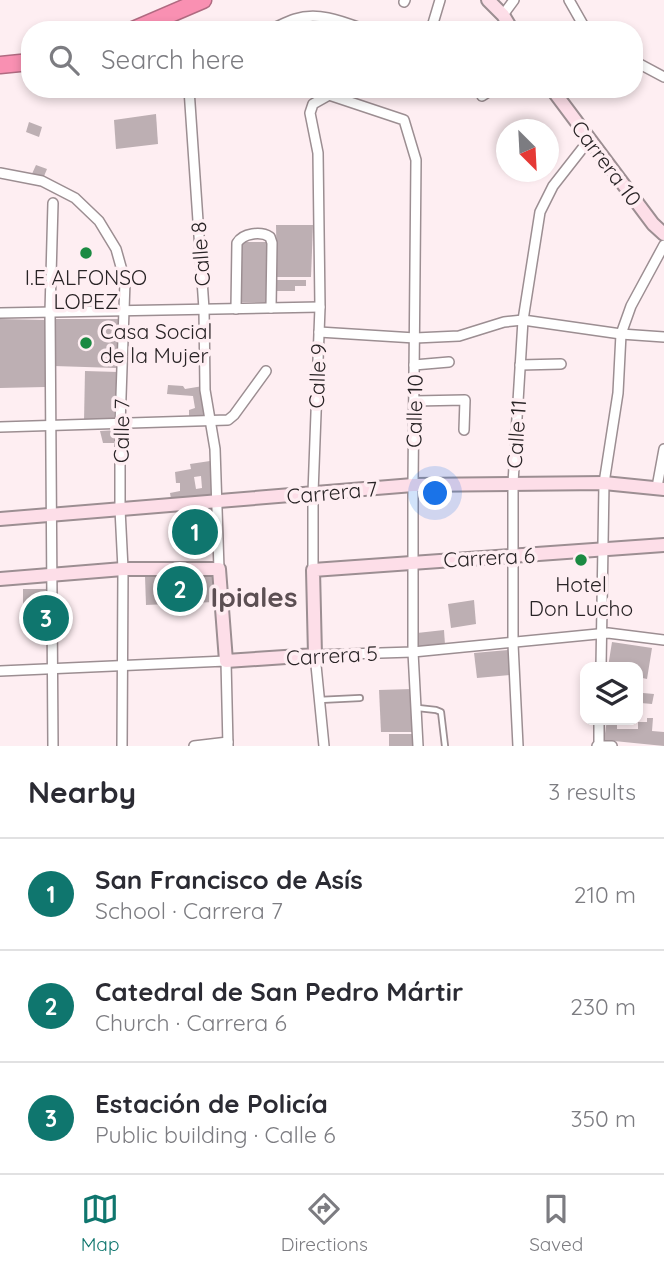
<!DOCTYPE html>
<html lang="en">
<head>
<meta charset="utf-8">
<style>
  :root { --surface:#fff; --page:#f7f7f7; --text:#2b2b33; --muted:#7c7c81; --line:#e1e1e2; --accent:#0f766e }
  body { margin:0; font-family:Quicksand,sans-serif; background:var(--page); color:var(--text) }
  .controls { position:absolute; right:21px; bottom:21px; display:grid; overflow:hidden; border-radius:14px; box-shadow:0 4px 10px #0003 }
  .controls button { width:63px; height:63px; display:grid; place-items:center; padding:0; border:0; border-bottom:2px solid var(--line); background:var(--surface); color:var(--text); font:35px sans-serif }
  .compass { position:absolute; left:496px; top:119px; width:63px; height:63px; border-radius:50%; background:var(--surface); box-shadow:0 4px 10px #0003; rotate:156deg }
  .you { position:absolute; left:436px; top:494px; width:24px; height:24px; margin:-18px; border:5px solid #fff; border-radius:50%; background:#1a73e8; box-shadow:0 0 0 10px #1a73e833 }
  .badge { display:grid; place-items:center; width:46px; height:46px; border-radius:50%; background:var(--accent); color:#fff; font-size:23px; font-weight:700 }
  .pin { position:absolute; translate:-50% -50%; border:4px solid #fff; box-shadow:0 2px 7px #0006 }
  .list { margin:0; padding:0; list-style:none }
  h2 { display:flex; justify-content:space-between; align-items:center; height:91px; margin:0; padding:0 28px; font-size:30px }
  h2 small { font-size:23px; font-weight:400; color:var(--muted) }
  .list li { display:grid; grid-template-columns:46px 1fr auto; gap:21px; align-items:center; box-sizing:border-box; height:112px; padding:0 28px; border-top:2px solid var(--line) }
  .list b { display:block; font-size:26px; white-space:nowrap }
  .list p { margin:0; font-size:23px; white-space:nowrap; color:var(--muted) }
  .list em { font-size:23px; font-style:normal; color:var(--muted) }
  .icon { flex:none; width:38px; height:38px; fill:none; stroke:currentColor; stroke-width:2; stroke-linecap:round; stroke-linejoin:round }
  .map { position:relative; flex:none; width:664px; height:746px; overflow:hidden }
  .search { position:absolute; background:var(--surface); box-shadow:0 4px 10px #0003; left:21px; right:21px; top:21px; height:77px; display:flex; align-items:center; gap:18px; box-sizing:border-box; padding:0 24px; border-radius:28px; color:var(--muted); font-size:26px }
  .sheet { height:427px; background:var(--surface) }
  nav { display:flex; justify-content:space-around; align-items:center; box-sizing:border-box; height:98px; border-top:2px solid var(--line); background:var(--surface); font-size:19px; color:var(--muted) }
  nav a { display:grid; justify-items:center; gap:4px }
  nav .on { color:var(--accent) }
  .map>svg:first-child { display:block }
  .building { fill:#bdafb3; fill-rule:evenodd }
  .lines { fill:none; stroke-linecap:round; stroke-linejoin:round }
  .lane-casing { stroke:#9c8e92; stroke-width:8 }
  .street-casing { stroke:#9c8e92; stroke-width:12 }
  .secondary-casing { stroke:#9c8e92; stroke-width:16 }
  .highway-casing { stroke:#b06a81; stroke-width:19 }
  .lane { stroke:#fff; stroke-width:4.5 }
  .street { stroke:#fff; stroke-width:9 }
  .secondary { stroke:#fddee8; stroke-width:12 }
  .highway { stroke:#f990b2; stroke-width:16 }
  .poi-dot { fill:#1b8a42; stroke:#feeef2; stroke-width:2.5 }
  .labels { text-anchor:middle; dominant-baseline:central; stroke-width:7; stroke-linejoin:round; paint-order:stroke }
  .street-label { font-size:21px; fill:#282325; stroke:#feeef2 }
  .poi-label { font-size:21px; fill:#282325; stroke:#feeef2 }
  .district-label { font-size:28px; font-weight:bold; fill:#5c4f53; stroke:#feeef2 }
</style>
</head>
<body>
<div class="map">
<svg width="664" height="746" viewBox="0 0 664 746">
  <rect width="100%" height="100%" fill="#feeef2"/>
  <!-- building -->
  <g class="building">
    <polygon points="156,114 158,144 116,149 114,120"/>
    <polygon points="29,122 42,127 39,137 26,132"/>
    <polygon points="36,165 47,169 42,181 31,176"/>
    <polygon points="276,225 313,225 311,277 277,277"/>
    <rect x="242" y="242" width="27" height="60"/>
    <polygon points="276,280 306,280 306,286 295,286 295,291 276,291"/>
    <polygon points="0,319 45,320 45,387 0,388"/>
    <polygon points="55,319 119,319 116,368 54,366"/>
    <polygon points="85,371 118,372 114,421 84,421"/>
    <polygon points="168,385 183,386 185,389 203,386 209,418 196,419 196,415 189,416 189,410 195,408 193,396 167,394"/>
    <polygon points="118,430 118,443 103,443 100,431"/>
    <path d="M210,461L215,499L172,505L170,493L180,491V483H176L175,472L191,469L190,464ZM201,476L202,488L196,489L194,477Z"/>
    <polygon points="213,573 214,602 146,605 145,576"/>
    <polygon points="23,589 46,589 45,625 25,626 25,611 34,610 23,610"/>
    <polygon points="474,600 476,624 451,628 448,604"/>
    <polygon points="444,630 445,645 418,647 417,633"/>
    <polygon points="612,642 652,648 647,679 638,677 638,667 608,667"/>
    <polygon points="508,650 510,675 477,678 474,653"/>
    <polygon points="412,689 413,732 381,732 379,690"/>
    <polygon points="643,693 654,694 652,704 641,703"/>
    <polygon points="647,718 653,718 652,731 664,732 664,746 604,740 607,720 617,720 617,729 638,729 638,722 647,722"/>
    <rect x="389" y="734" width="25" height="12"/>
  </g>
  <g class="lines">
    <defs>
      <g id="lane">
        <polyline points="319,700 360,698"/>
        <polyline points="418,708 436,710 441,712 445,746"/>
      </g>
      <g id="street">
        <polyline points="569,0 586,30"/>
        <polyline points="404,2 405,0"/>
        <polyline points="503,15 514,0"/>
        <path d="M269,30C277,27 286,22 295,19C319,11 344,22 366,30"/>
        <polyline points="431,30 440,0"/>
        <polyline points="634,61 664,77"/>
        <polyline points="189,89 204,309 205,390 215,449 219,569"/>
        <polyline points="482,96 493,89"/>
        <polyline points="0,173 42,181 75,198 99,221 116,249 125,281 120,425 120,509 123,569 122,746"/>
        <polyline points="53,203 50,312 53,746"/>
        <path d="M236,309L237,243C243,233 261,231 270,237L272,243L271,308"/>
        <polyline points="0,313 320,307"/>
        <polyline points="319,332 415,338 459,336 504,322 523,320 621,334 664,337"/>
        <polyline points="414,365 449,362"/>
        <polyline points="520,365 561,364"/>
        <polyline points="414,401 465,400 464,430"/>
        <polyline points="0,427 228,420 234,415 266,371"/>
        <polyline points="657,487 664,449"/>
        <polyline points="313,570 313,493 320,307 318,153 310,113 313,104 329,95 404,120 416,160 413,485 413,652 418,746"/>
        <polyline points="601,667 604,483 618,393 621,334 631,306 664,245"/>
        <polyline points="0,671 226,661 228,746"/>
        <polyline points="194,746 228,742"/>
        <polyline points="324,746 315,655 413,652 608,633 664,640"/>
        <polyline points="518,746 513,644 513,483 523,320 540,212 553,186 589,140"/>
        <polyline points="597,746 612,746"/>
        <polyline points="599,746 599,720"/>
      </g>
      <g id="secondary">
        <polyline points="488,0 503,15 512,30"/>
        <polyline points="552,89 653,224 664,234"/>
        <polyline points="0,519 413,485 604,483 664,489"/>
        <polyline points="0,579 123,569 219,569 226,661 315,655 313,570 664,545"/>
      </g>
      <g id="highway">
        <polyline points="133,30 203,0"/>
        <polyline points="0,65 30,62"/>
      </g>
    </defs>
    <!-- lane casing -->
    <use href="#lane" class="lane-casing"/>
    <!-- street casing -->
    <use href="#street" class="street-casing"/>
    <!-- secondary casing -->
    <use href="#secondary" class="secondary-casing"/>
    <!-- highway casing -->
    <use href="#highway" class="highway-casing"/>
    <!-- lane -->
    <use href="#lane" class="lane"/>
    <!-- street -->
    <use href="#street" class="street"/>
    <!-- secondary -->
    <use href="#secondary" class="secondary"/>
    <!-- highway -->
    <use href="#highway" class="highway"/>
  </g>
  <!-- markers -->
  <g class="poi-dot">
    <circle cx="86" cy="253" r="7"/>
    <circle cx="86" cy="343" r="7"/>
    <circle cx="581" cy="560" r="7"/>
  </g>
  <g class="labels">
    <!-- street labels -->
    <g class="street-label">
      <text transform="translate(607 163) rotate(53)">Carrera 10</text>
      <text transform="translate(200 254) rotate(-94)">Calle 8</text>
      <text transform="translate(317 376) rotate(-88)">Calle 9</text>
      <text transform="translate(414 411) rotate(-89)">Calle 10</text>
      <text transform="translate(121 431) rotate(-89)">Calle 7</text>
      <text transform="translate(516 434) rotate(-86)">Calle 11</text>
      <text transform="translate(332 492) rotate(-5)">Carrera 7</text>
      <text transform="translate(489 557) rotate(-3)">Carrera 6</text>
      <text transform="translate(332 655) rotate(-3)">Carrera 5</text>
    </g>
    <!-- poi labels -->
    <g class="poi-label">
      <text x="86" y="277">I.E ALFONSO<tspan x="86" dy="24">LOPEZ</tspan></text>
      <text x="100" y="331" text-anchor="start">Casa Social<tspan x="100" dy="24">de la Mujer</tspan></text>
      <text x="581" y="584">Hotel<tspan x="581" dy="24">Don Lucho</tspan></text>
    </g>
    <!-- district labels -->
    <g class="district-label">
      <text x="254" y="596">Ipiales</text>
    </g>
  </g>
</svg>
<div class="controls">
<button><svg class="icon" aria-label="layers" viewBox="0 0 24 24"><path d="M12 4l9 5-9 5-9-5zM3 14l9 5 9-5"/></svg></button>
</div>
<svg class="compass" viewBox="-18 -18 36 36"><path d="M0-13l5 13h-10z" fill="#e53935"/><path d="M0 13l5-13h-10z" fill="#7c7c81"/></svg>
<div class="you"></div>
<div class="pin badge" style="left:195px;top:532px">1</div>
<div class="pin badge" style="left:180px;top:589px">2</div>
<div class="pin badge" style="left:46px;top:618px">3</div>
<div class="search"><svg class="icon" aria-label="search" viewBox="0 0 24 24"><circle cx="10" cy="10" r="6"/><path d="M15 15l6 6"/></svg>Search here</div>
</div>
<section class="sheet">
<h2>Nearby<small>3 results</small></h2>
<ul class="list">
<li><span class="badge">1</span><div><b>San Francisco de Asís</b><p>School · Carrera 7</p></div><em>210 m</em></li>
<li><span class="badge">2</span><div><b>Catedral de San Pedro Mártir</b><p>Church · Carrera 6</p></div><em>230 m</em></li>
<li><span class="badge">3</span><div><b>Estación de Policía</b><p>Public building · Calle 6</p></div><em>350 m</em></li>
</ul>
</section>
<nav>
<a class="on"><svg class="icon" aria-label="map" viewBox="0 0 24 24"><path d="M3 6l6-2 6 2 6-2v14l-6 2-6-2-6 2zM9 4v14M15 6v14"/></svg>Map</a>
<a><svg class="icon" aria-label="directions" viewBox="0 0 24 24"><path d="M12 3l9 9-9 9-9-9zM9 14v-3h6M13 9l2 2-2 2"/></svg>Directions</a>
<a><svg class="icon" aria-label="saved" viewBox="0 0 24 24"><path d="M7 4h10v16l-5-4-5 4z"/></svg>Saved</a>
</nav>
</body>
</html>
